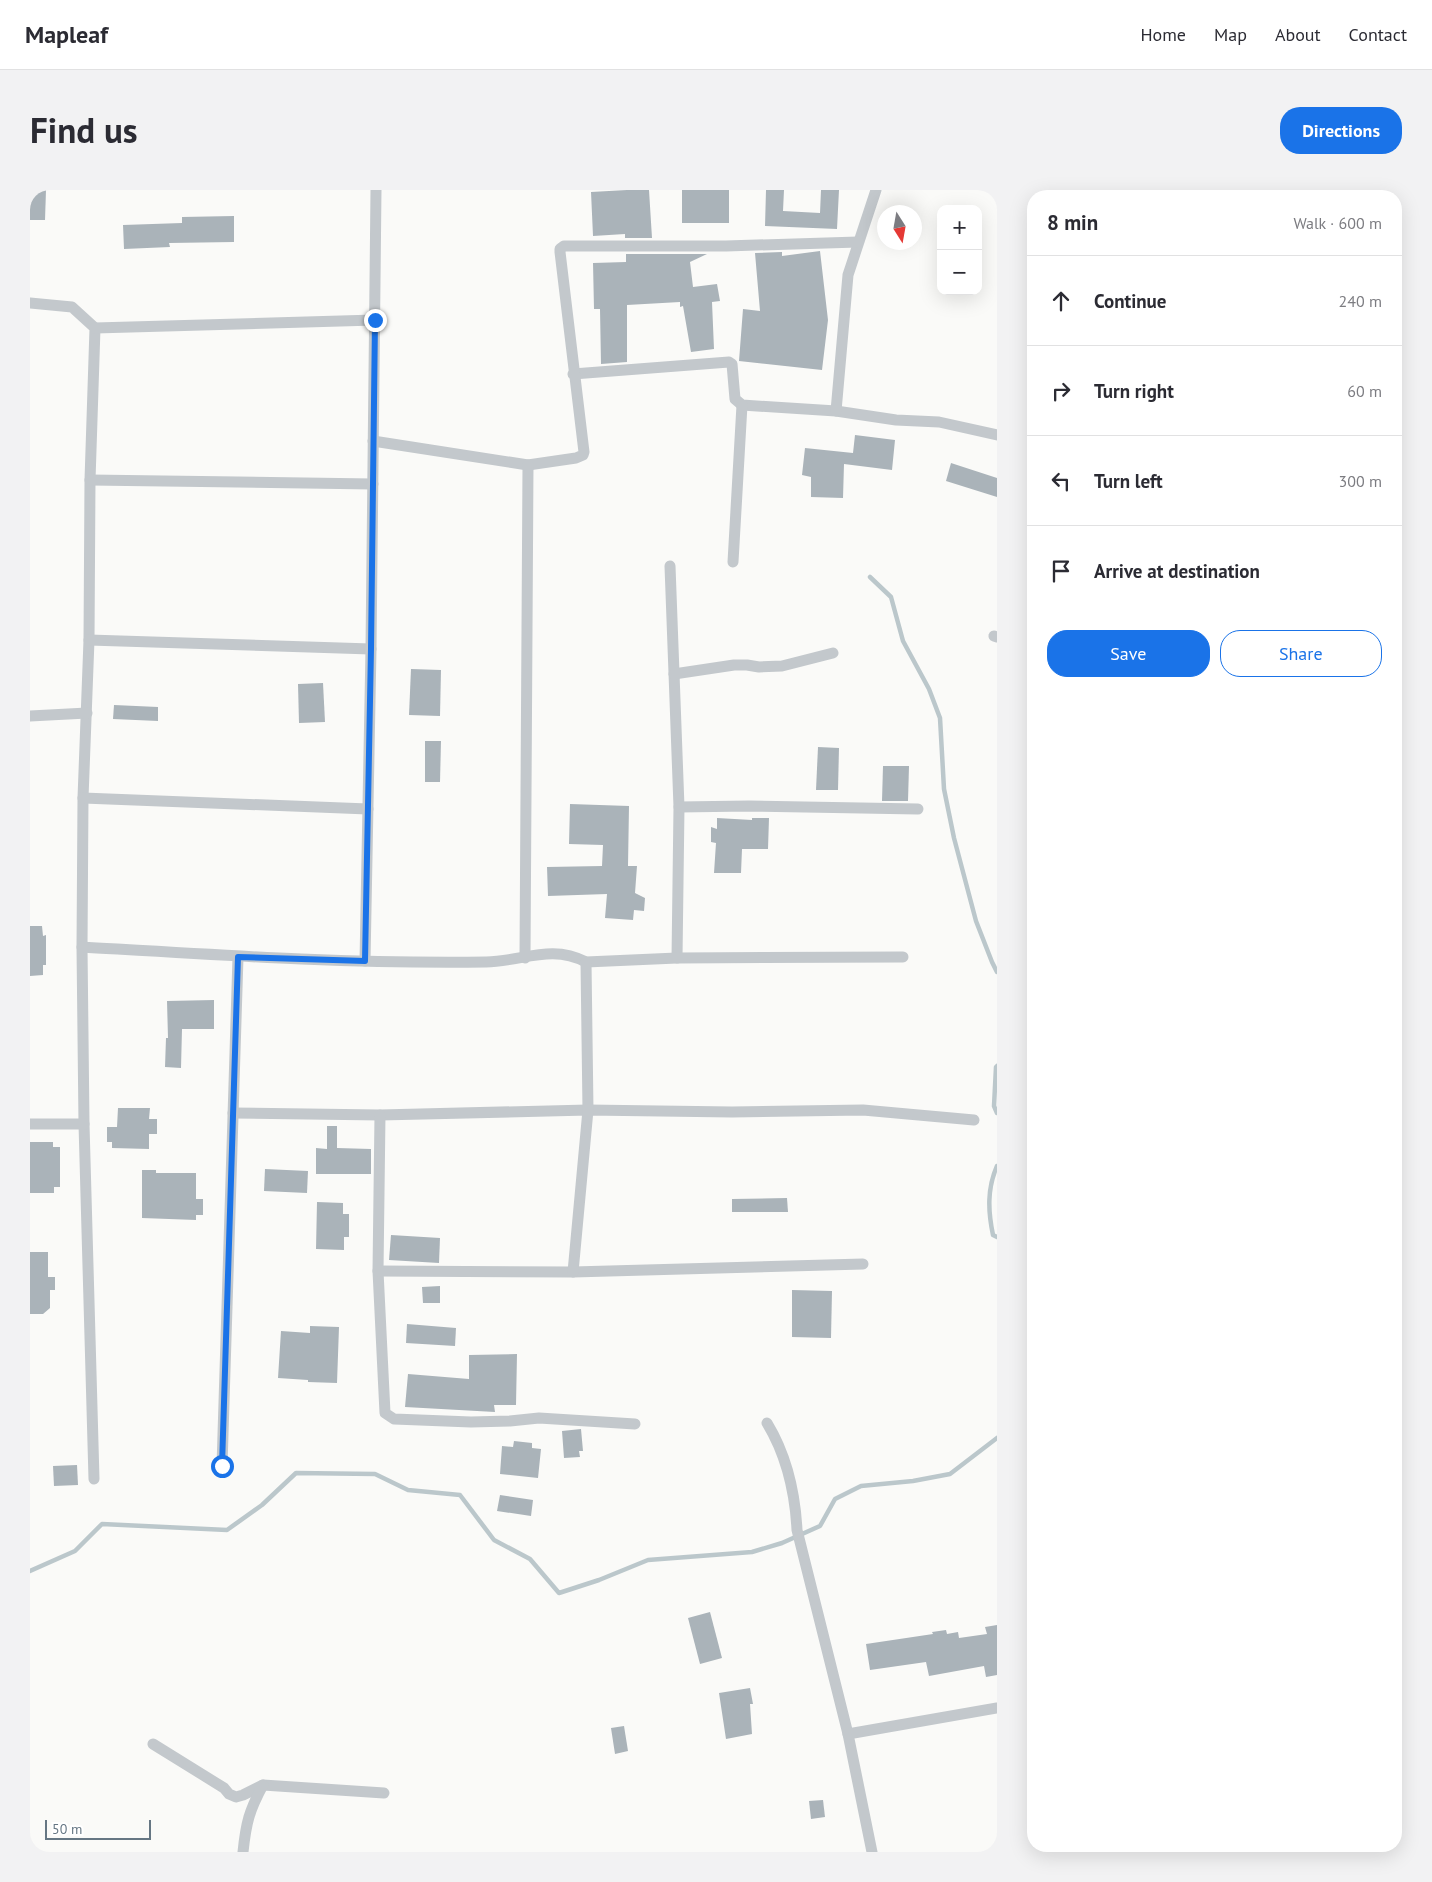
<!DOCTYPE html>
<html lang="en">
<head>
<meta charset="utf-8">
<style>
  :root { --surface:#fff; --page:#f2f2f3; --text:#2b2b33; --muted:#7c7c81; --line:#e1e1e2; --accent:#1a73e8 }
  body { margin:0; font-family:"PT Sans",sans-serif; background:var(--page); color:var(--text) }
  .controls { position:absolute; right:15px; top:15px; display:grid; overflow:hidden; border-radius:10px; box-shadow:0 5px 20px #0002 }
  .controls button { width:45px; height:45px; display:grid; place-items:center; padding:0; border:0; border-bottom:1px solid var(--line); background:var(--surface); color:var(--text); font:25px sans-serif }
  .compass { position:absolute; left:847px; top:15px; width:45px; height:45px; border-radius:50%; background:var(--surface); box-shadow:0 5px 20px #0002; rotate:169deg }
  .scale { position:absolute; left:15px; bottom:12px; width:106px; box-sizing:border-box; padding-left:5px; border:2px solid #657683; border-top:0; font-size:14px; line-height:18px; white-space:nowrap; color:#657683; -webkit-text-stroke:4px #fff; paint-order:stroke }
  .stop { position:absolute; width:15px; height:15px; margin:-11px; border:4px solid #1a73e8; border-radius:50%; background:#fff }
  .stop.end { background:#1a73e8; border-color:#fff; box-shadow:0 1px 5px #0008 }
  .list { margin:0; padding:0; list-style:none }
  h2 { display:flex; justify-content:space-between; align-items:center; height:65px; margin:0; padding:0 20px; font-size:21px }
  h2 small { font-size:16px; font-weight:400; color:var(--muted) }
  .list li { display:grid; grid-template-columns:32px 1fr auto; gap:15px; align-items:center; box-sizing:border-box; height:90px; padding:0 20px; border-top:1px solid var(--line) }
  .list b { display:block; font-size:19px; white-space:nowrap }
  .list em { font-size:16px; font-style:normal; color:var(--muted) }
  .actions { display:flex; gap:10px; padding:15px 20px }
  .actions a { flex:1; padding:11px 0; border:1px solid var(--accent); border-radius:20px; text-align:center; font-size:18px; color:var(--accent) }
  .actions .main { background:var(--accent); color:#fff }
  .icon { flex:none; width:28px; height:28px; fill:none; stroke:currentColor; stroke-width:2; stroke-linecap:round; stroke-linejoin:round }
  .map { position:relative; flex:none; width:967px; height:1662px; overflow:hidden; border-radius:20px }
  header { display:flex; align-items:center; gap:30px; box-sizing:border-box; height:70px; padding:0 25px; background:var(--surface); border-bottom:1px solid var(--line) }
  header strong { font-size:24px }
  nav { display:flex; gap:28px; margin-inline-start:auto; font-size:18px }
  .intro { display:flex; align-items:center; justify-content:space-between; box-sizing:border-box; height:120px; padding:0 30px }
  h1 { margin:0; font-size:35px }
  .button { padding:12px 22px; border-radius:20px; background:var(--accent); color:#fff; font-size:18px; font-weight:700 }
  main { display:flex; gap:30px; padding:0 30px }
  aside { flex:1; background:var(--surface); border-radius:20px; box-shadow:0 5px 20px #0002 }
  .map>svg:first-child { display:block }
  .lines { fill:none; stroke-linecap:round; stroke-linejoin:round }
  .stream { stroke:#bbc7cb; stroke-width:4.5 }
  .building { fill:#aab3b9 }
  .street { stroke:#c3c8cc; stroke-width:11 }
  .route { stroke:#1a73e8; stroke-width:6 }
</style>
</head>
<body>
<header>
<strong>Mapleaf</strong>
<nav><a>Home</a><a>Map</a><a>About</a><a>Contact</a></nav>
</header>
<div class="intro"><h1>Find us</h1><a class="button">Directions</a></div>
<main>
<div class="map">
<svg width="967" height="1662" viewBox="0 0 967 1662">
  <rect width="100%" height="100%" fill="#fafaf8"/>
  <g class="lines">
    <!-- stream -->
    <g class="stream">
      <polyline points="840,387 861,407 873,451 899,499 910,528 914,599 924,648 946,731 962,772 967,782"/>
      <polyline points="967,876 966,877 964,916 967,923"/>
      <path d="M967,976C957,999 958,1021 963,1045L967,1047"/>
      <polyline points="0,1381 45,1361 72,1334 197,1340 232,1315 266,1283 345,1284 378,1300 430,1305 464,1350 500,1369 529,1403 569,1390 618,1370 722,1362 752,1353 790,1336 805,1309 831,1296 883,1291 920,1284 967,1248"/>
    </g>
  </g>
  <!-- building -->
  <g class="building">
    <polygon points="0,0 16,0 15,30 0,30"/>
    <polygon points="597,0 619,0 622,48 595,48 595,44 563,46 561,2"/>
    <rect x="652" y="0" width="47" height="33"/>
    <polygon points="736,0 754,0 753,21 790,23 791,0 809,0 807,39 735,36"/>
    <polygon points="204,26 204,52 139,53 140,57 94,59 93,35 152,33 152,27"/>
    <polygon points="790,61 798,130 792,180 709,171 713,119 730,121 725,63 752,62 752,66"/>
    <polygon points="596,64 677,64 660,72 663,97 687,94 690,111 682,112 684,159 661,162 653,116 650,117 650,112 597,115 597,172 571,174 570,119 564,119 563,73 596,72"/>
    <polygon points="825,245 865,250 862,280 814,274 813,308 781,307 781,287 772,285 775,258 823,263"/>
    <polygon points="921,273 967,288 967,307 916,291"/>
    <polygon points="381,479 411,480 410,526 379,525"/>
    <polygon points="293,493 295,532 269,533 268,494"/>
    <polygon points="84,515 128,517 128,531 83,529"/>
    <polygon points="395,551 411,551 410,592 395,592"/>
    <polygon points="788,557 809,558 808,600 786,600"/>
    <polygon points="853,576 879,576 878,611 852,611"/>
    <polygon points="540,614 599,616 598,676 607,676 605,703 615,708 614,721 604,720 603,730 575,728 577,704 518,706 517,677 572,676 573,655 539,654"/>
    <polygon points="687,628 722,630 722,628 739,628 738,659 712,659 711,683 684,683 686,653 681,652 681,637 687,639"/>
    <polygon points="0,736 12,736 13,746 16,745 16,775 13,775 13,785 0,786"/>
    <polygon points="184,810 184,839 152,839 151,878 135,877 136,848 138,848 137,811"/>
    <polygon points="88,918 120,918 119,929 127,929 127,944 119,944 119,959 82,958 82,952 77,952 77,937 87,937"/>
    <polygon points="297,936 307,936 307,958 341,959 341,984 286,984 286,958 297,959"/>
    <polygon points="0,952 23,952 23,957 30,957 30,997 24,997 24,1003 0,1003"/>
    <polygon points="235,979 278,981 277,1003 234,1001"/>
    <polygon points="112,980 126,980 126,983 166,983 166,1009 173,1009 173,1025 166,1025 166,1030 112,1028"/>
    <polygon points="757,1008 758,1022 702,1022 702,1009"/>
    <polygon points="287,1012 313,1013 313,1024 319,1024 319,1047 314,1047 314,1060 286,1059"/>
    <polygon points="361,1045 410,1048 409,1073 359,1070"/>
    <polygon points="0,1062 18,1062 18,1087 25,1087 25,1100 20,1100 20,1118 13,1124 0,1124"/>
    <polygon points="410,1096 410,1113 393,1113 392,1097"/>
    <polygon points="762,1100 802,1101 801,1148 762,1147"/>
    <polygon points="377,1134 426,1138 425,1156 376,1153"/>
    <polygon points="280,1136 309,1137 307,1193 278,1192 278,1190 248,1188 251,1141 280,1143"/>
    <polygon points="487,1164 486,1215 464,1215 465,1222 375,1217 378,1184 439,1189 439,1165"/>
    <polygon points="551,1239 553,1261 549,1261 550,1267 534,1268 532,1241"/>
    <polygon points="484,1251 502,1253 502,1258 511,1259 508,1288 470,1284 472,1256 483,1257"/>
    <polygon points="47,1275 48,1295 24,1296 23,1276"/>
    <polygon points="470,1305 503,1310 501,1326 467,1321"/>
    <polygon points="680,1422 692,1468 670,1474 658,1428"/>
    <polygon points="967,1435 967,1485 956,1487 954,1476 899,1486 896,1472 840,1480 836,1454 903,1444 902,1442 916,1440 917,1444 928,1442 929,1448 957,1444 955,1437"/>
    <polygon points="720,1498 723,1514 720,1514 722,1544 696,1549 689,1503"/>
    <polygon points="594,1536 598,1561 585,1564 581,1538"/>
    <polygon points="793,1610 795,1627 781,1629 779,1611"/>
  </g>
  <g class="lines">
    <!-- street -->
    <g class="street">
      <polyline points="0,113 42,117 65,138 60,290 59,450 53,608 52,757 54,934 64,1289"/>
      <polyline points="65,138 345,130"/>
      <polyline points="543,184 699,172 702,174 705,209 712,215 806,221 866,230 909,232 967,245"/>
      <polyline points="806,221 818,85 846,0"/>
      <polyline points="343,251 498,275 546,268 553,265 554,262 530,62 530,59 534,56 696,56 828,52"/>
      <polyline points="60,290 343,294"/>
      <polyline points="703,372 712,215"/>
      <polyline points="640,376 649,617 647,768"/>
      <polyline points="964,446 967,447"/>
      <polyline points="59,450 341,459"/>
      <polyline points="644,484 704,475 717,475 729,477 752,476 803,463"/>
      <polyline points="0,526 57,523"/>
      <polyline points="53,608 338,619"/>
      <polyline points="649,617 719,616 888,619"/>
      <path d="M52,757C187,765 321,774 456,772C494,771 521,754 556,772L647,768L873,767"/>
      <polyline points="495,768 498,275"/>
      <polyline points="335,771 341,459 346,0"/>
      <polyline points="203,923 350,925 558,920 702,922 833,920 944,930"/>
      <polyline points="350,925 348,1081 355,1223 364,1229 441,1232 480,1231 509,1228 605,1234"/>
      <polyline points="0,934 54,934"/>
      <polyline points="348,1081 543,1082 833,1074"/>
      <polyline points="543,1082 558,920 556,772"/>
      <path d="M737,1233C757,1266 765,1301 767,1340L818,1544L842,1662"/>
      <polyline points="192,1276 208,767"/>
      <polyline points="818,1544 967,1518"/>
      <polyline points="123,1554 194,1598 199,1604 206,1607 213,1605 233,1595 354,1603"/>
      <path d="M213,1662C216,1633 219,1621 233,1595"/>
    </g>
  </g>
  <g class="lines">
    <!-- route -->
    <polyline class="route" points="192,1276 208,767 335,771 341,459 345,130"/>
  </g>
</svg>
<div class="controls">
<button>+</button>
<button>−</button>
</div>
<svg class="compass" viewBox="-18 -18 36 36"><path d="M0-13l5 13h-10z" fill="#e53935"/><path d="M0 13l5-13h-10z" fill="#7c7c81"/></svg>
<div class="scale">50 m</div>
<div class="stop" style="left:192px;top:1276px"></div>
<div class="stop end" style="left:345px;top:130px"></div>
</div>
<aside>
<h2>8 min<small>Walk · 600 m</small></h2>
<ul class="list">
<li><svg class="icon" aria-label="ahead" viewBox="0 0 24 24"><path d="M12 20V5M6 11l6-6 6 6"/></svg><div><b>Continue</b></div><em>240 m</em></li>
<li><svg class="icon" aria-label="right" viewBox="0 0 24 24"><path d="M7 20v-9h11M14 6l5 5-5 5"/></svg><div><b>Turn right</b></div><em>60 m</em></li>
<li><svg class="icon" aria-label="left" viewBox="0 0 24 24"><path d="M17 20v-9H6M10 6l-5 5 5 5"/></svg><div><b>Turn left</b></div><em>300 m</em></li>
<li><svg class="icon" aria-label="arrive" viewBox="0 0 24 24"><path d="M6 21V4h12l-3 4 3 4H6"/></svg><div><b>Arrive at destination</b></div></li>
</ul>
<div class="actions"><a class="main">Save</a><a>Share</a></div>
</aside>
</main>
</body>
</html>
